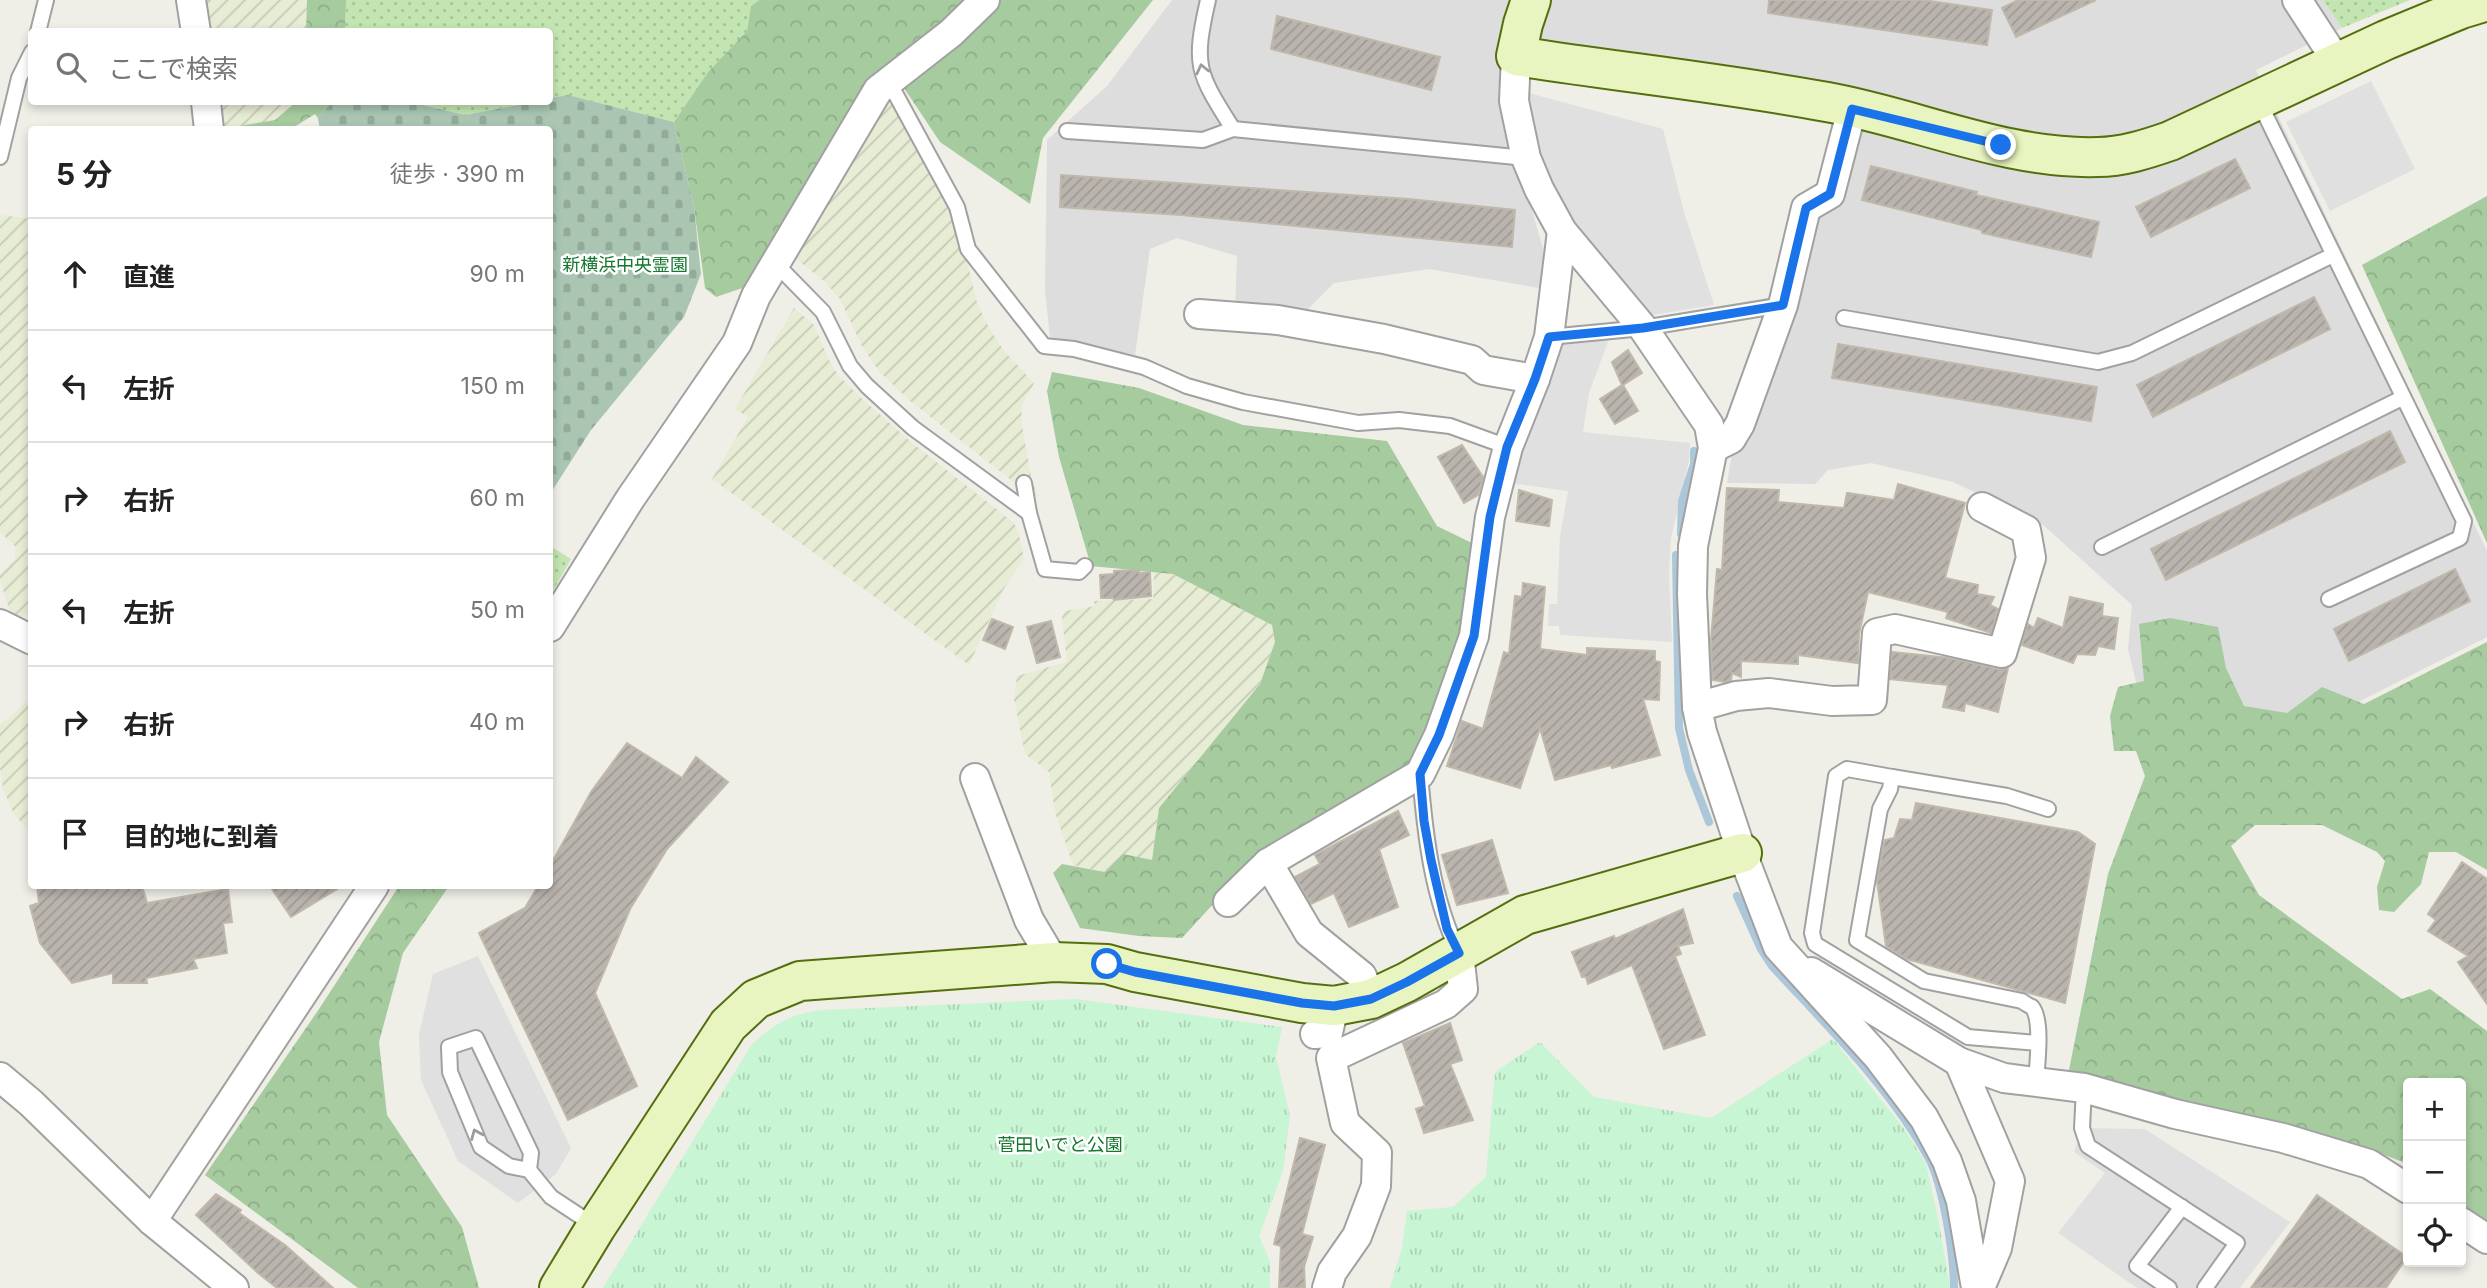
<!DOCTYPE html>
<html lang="ja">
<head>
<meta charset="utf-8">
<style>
  :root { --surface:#fff; --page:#f2f2f2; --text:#222; --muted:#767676; --line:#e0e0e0 }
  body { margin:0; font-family:Inter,"Noto Sans JP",sans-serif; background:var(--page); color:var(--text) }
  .controls { position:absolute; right:21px; bottom:21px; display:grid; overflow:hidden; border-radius:7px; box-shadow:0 4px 10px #0003 }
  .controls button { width:63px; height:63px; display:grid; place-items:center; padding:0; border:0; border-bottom:2px solid var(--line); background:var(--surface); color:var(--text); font:35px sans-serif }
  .stop { position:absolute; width:21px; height:21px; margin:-16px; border:5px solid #1a73e8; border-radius:50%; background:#fff }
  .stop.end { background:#1a73e8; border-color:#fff; box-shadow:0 2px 7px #0008 }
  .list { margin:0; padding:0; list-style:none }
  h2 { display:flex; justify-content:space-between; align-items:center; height:91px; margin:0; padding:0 28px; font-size:30px }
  h2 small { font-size:23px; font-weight:400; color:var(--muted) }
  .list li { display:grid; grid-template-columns:46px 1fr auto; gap:21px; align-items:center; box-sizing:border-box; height:112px; padding:0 28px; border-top:2px solid var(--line) }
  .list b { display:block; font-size:26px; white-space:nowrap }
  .list em { font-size:23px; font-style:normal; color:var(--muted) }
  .icon { flex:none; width:38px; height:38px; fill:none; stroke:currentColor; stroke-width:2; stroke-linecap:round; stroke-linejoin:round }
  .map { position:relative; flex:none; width:2487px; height:1288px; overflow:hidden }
  .search { position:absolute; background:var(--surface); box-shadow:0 4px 10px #0003; left:28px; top:28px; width:525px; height:77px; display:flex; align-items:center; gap:18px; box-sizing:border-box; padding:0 24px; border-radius:7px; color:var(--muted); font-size:26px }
  .panel { position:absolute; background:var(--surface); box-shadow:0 4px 10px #0003; left:28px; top:126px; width:525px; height:763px; border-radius:7px }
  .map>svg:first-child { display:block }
  .residential { fill:#dedddd }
  .farmland { fill:url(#farmland-furrows) }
  .grass { fill:url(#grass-dots) }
  .forest { fill:url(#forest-crowns) }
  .cemetery { fill:url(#cemetery-stones) }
  .park { fill:url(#park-tufts) }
  .parking { fill:#e0e0e0 }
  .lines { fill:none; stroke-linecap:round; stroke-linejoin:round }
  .stream { stroke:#abc7d9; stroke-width:8 }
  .building { fill:url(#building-hatch); stroke:#c0b8aa; stroke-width:2 }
  .lane-casing { stroke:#a1a1a1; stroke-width:18 }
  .street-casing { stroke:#a1a1a1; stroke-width:32 }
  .secondary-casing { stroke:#546f0e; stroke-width:42 }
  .lane { stroke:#fff; stroke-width:14 }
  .street { stroke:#fff; stroke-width:28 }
  .secondary { stroke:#e9f5c0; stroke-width:38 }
  .oneway { stroke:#9b9b9b }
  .route { stroke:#1a73e8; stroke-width:9 }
  .labels { text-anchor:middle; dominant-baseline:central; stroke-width:5; stroke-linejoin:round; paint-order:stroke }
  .park-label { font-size:18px; fill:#15762d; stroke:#fff }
</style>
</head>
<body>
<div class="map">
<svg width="2487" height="1288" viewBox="0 0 2487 1288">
  <defs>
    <pattern id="farmland-furrows" width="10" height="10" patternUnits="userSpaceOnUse" patternTransform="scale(1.75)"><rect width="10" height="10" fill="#e7ecd4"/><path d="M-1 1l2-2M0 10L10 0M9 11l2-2" fill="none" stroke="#c6cab6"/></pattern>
    <pattern id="grass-dots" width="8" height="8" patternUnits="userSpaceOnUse" patternTransform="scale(1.75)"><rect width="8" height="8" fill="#c2e5b1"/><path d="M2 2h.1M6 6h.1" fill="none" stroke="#a6c498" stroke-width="1.8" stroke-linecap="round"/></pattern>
    <pattern id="forest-crowns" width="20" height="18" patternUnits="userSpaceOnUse" patternTransform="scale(1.75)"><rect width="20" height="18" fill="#a5cb9f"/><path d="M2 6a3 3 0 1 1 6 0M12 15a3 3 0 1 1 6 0" fill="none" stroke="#8eae89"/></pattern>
    <pattern id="cemetery-stones" width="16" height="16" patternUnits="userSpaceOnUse" patternTransform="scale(1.75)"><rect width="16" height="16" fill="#aac6b3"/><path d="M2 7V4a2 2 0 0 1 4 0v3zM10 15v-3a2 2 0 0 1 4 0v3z" fill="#92aa9a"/></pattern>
    <pattern id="park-tufts" width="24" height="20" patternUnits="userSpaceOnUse" patternTransform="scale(1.75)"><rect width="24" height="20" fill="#c8f5d3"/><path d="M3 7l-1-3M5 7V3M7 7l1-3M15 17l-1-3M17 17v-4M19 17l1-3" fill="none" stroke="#acd2b5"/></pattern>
    <pattern id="building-hatch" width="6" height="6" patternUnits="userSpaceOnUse" patternTransform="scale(1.75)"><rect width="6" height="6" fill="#b9b4ad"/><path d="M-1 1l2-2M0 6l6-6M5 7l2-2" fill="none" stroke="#9f9a95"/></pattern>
  </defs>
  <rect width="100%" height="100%" fill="#efeee7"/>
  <!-- residential -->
  <polygon class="residential" points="1172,0 2323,0 2342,28 2256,70 2487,551 2487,637 2279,742 2142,707 2128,649 2132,605 2042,524 1953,482 1871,463 1828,470 1815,484 1727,483 1733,447 1741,441 1749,442 1815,210 1867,98 1509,37 1505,117 1544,252 1545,289 1429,269 1334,283 1307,310 1235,309 1237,256 1177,238 1150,249 1135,355 1050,337 1045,291 1047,140 1107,86"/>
  <!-- farmland -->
  <g class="farmland">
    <polygon points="200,0 307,0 306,31 205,31"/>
    <polygon points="893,95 954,207 977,303 989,328 1004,351 1034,383 1022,405 1021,420 1031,476 1038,498 1019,486 909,400 879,371 862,346 840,299 824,281 794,257 881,110"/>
    <polygon points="217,102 296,102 276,120 222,129"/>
    <polygon points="0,215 32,219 31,613 12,619 0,579 0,574 15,559 16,547 0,532"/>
    <polygon points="794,308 814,325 829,360 838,375 861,398 911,442 1014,523 1019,535 1024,559 1003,590 969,665 712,479 748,417 735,409"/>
    <polygon points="1154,571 1173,574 1272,625 1275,642 1260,684 1159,808 1152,860 1105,872 1073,865 1055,812 1049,772 1025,754 1014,699 1017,676 1067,662 1062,617 1065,611 1095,606 1094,601 1153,599"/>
    <polygon points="31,698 31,829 25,827 14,814 3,789 0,766 0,725"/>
  </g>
  <!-- grass -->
  <g class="grass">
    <polygon points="346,0 759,0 751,6 747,31 708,72 674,122 568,95 550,98 550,32 345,32"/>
    <polygon points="2323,0 2410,0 2342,28"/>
    <polygon points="410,102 534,102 465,115"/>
    <polygon points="550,546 571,559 550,596"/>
  </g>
  <!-- forest -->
  <g class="forest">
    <polygon points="307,0 346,0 345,31 306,31"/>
    <polygon points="759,0 1153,0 1043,138 1030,204 940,142 892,70 754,284 716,297 705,288 694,207 674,122 708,72 747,31 751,6"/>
    <polygon points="296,102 332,102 318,118 315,114 291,129 222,129 275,120"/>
    <polygon points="2487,196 2487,543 2362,265"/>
    <polygon points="1052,372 1139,388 1243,425 1387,441 1437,526 1476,545 1470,634 1410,775 1258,855 1182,938 1139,936 1080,928 1053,873 1062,864 1105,872 1123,854 1152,860 1159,808 1260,684 1275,642 1272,625 1173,574 1091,566 1059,457 1047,391"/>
    <polygon points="2170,618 2218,627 2226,668 2244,706 2287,713 2322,687 2364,704 2487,642 2487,870 2456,852 2429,852 2421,884 2394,912 2379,910 2377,887 2385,861 2377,852 2322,825 2255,825 2231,846 2259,895 2402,999 2430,989 2487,1031 2487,1222 2461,1204 2461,1083 2408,1083 2408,1164 2374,1151 2068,1075 2108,874 2145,776 2136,751 2114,751 2110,716 2118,687 2144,681 2139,624"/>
    <polygon points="399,886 449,886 403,953 379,1042 387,1115 462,1227 479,1288 358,1288 205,1175 319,1009"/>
  </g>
  <!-- cemetery -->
  <polygon class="cemetery" points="568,95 674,122 694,207 701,274 684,317 591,430 550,494 550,130 320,130 318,118 332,102 410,102 465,115 534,102 550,102 550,98"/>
  <!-- park -->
  <g class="park">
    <path d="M1075,999L1282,1027L1276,1057L1290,1116L1283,1171L1259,1236L1270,1261V1288H603L752,1044C778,1022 789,1014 823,1010Z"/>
    <polygon points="1833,1039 1905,1130 1926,1164 1938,1218 1950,1288 1390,1288 1402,1248 1407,1211 1453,1207 1486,1177 1495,1072 1540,1042 1594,1097 1711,1118"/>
  </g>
  <!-- parking -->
  <g class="parking">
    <polygon points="2371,81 2415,169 2330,211 2286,122"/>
    <polygon points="1525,92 1663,129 1684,212 1714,305 1646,316 1572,224 1549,180 1538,151"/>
    <polygon points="1609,339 1589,393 1583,432 1690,443 1689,461 1671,538 1669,575 1672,642 1560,635 1559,626 1548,626 1549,604 1557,604 1560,536 1568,491 1509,483 1555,343"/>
    <polygon points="478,956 571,1148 556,1174 518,1203 458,1161 421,1080 419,1034 433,974"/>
    <polygon points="2082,1128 2145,1129 2290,1222 2240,1288 2137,1288 2058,1233 2105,1173 2074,1152"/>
  </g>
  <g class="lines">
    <!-- stream -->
    <g class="stream">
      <polyline points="1681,534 1682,501 1694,464 1694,451"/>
      <polyline points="1676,555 1679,728 1689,770 1709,822"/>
      <path d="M1737,896L1761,949L1772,966C1827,1026 1888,1085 1928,1157C1943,1183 1954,1257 1954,1288"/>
    </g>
  </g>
  <!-- building -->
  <g class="building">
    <polygon points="1769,0 1923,0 1992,10 1987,45 1768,13"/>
    <polygon points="2018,0 2096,0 2016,37 2002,8"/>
    <polygon points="1277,16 1440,57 1431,90 1271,49"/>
    <polygon points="2235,159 2250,188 2151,237 2136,207"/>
    <polygon points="1871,166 1977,192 1976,195 2099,222 2091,257 1982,233 1982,230 1862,200"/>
    <polygon points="1061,175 1409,199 1515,210 1512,247 1181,215 1060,207"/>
    <polygon points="2314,297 2330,329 2153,417 2137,385"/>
    <polygon points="1838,344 2097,387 2091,421 1832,378"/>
    <polygon points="1628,350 1642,373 1623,385 1638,411 1615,424 1600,399 1622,385 1612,362"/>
    <polygon points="2390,431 2405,462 2166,580 2151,549"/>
    <polygon points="1462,445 1483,477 1478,495 1464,503 1438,457"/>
    <polygon points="1898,484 1965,503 1945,578 1978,585 1977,594 1994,597 1990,605 1998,609 1991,633 1946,618 1948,612 1868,592 1859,634 1858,663 1798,655 1798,664 1741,661 1741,677 1732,673 1731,680 1725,682 1712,680 1711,639 1717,569 1722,570 1727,488 1779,490 1778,502 1844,508 1847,493 1894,500"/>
    <polygon points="1519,490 1552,500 1549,526 1516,521"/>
    <polygon points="2455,569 2470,601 2349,661 2334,629"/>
    <polygon points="1139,570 1139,573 1150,572 1151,596 1114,600 1113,598 1101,598 1100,575 1114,574 1114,571"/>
    <polygon points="1523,583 1545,587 1540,649 1587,655 1587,648 1655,651 1655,661 1660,662 1659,700 1643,699 1660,755 1612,768 1611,765 1555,780 1540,728 1520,788 1447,766 1462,721 1483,729 1504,652 1509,654 1515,596 1522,597"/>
    <polygon points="2070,597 2103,604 2102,616 2118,618 2114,649 2098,646 2095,655 2077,654 2073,663 2022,645 2028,624 2034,628 2038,618 2063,628"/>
    <polygon points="992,619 1013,627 1005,649 983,640"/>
    <polygon points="1051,621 1060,657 1037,663 1027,627"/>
    <polygon points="1892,652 1950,658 1998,669 2008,668 1998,712 1965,703 1964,711 1943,707 1948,685 1890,679"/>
    <polygon points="627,743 682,778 696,757 728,782 667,849 630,909 595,993 637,1086 568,1120 479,933 525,908 538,886 550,886 550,866 591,792"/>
    <polygon points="1916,803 2078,832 2095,844 2065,1003 1907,959 1886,946 1877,881 1884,843 1885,840 1894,838 1900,819 1912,820"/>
    <polygon points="1398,811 1409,835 1379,849 1398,907 1349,927 1334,893 1311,904 1295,877 1320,864 1315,855"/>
    <polygon points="1492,840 1508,893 1457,905 1442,855"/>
    <polygon points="2462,862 2487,879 2487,1004 2458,962 2468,956 2428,931 2436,920 2428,914"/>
    <polygon points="37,886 142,886 147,903 228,889 232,922 223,923 227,953 193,959 197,968 146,978 147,983 113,983 113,973 72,983 40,943 30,906 39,903"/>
    <polygon points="270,886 342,886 291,917"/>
    <polygon points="1683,909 1693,943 1678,946 1681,954 1675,956 1705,1035 1664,1049 1632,965 1588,984 1586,977 1582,977 1572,952 1614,936 1615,939"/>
    <polygon points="1450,1023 1462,1060 1450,1064 1473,1120 1424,1133 1416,1109 1425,1106 1403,1043"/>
    <polygon points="1300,1138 1325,1145 1302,1234 1313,1237 1304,1267 1305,1288 1279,1288 1281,1246 1274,1244"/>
    <polygon points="216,1194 241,1210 239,1213 285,1245 333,1288 277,1288 258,1273 196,1215"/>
    <polygon points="2317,1195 2407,1257 2386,1288 2251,1288"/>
  </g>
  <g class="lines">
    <defs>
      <g id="lane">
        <path d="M1208,0C1193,66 1197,72 1233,129"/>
        <polyline points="38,32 46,0"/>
        <polyline points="889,82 957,207 968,249 1044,346 1074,349 1144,367 1187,386 1243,402 1358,423 1399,420 1450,426 1508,447"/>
        <polyline points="2259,102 2464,521 2460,538 2329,599"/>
        <polyline points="1067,131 1203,140 1233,129 1526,158"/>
        <polyline points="0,157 19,78 32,52"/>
        <polyline points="776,264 823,312 850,366 867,386 913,428 1029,513 1045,569 1079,572 1085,566"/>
        <polyline points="1844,318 2098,362 2132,353 2333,255"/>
        <polyline points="1549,337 1643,328 1783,305"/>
        <polyline points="1024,483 1029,513"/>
        <polyline points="2102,547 2402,398"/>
        <path d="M1420,774C1425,834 1432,898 1459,953"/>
        <polyline points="1892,777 2007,796 2048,809"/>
        <path d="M2036,1082C2037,1065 2043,1020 2032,1007C2031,1007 2023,1002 2022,1001L1924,981L1857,940L1880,809L1890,789L1892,777L1847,769L1836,776L1812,933L1815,944L1968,1037L2037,1043"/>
        <polyline points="2084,1088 2082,1128 2088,1146 2237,1243 2205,1288"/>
        <polyline points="529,1170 531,1153 476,1038 449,1047 450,1072 481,1147 509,1166 529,1170 551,1197 595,1226"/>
        <polyline points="2169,1288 2137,1266 2182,1207"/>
      </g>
      <g id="street">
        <polyline points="191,0 196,32"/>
        <polyline points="2297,0 2338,63"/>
        <polyline points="1516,56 1514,101 1526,158 1539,189 1562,231 1643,328 1709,425 1713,448 1693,546 1692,594 1697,707 1702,732 1742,853 1778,947 1878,1057 1924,1118 1947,1161 1961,1201 1976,1288"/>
        <polyline points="206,102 209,130"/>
        <polyline points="1199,314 1278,320 1384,339 1472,360 1483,370 1535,379"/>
        <polyline points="1713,448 1731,439 1740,424 1783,305 1806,208 1830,194 1852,109"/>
        <polyline points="0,624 32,640"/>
        <polyline points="550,627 630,499 737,343 756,296 878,90 951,33 985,0"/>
        <polyline points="1697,707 1736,696 1769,693 1832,701 1872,700 1877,633 1895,629 2002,653 2031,558 2026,530 1982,507"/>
        <polyline points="975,778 1029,920 1054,962"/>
        <polyline points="1228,902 1268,863"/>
        <polyline points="1811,972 1959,1062 2004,1078 2084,1088 2175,1114 2283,1138 2369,1164 2408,1189"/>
        <polyline points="1371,999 1362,976 1309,933 1268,863 1420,774 1439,735 1474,636 1490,517 1508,447 1535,379 1549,337 1562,231"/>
        <polyline points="1315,1034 1328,1033 1334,1006"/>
        <polyline points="1959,1062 2010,1181 1997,1248 1980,1288"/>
        <polyline points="0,1077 31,1103 152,1221 234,1288"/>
        <polyline points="152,1221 374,886"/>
        <polyline points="2461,1222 2487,1239"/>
        <polyline points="1327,1288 1332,1272 1357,1236 1376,1186 1377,1153 1345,1123 1331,1058 1446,1004 1463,989 1459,953"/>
      </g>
      <g id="secondary">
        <path d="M1531,0L1523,24L1516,56C1619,72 1724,83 1827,102C1916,118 2007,160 2098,157C2122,157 2147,149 2170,141L2386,40L2461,9L2487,1"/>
        <polyline points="559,1288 596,1227 728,1025 756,999 800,981 1054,962 1107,964 1135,972 1302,1003 1334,1006 1371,999 1407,982 1525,915 1742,853"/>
      </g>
    </defs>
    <!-- lane casing -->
    <use href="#lane" class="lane-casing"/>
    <!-- street casing -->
    <use href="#street" class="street-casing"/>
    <!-- secondary casing -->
    <use href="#secondary" class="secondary-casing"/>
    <!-- lane -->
    <use href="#lane" class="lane"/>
    <!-- street -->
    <use href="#street" class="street"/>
    <!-- secondary -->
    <use href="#secondary" class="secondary"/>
  </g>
  <!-- one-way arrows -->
  <defs><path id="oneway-chevron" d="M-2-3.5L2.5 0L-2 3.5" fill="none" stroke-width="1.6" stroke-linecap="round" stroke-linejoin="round" transform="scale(1.75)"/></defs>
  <g class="oneway">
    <use href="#oneway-chevron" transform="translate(1202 69) rotate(-103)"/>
    <use href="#oneway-chevron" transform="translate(476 1134) rotate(-113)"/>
  </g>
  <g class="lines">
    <!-- route -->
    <polyline class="route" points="1107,964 1135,972 1302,1003 1334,1006 1371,999 1407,982 1459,953 1447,929 1431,860 1424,821 1420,774 1439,735 1474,636 1490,517 1507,447 1535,379 1549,337 1643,328 1783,305 1806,208 1830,194 1852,109 2001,145"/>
  </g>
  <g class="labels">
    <!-- park labels -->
    <g class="park-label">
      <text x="625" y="264">新横浜中央霊園</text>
      <text x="1060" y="1144">菅田いでと公園</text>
    </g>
  </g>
</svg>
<div class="controls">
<button>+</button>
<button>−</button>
<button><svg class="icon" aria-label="locate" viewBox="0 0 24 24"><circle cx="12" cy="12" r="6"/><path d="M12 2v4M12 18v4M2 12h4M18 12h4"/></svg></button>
</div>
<div class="stop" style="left:1107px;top:964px"></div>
<div class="stop end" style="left:2001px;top:145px"></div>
<div class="search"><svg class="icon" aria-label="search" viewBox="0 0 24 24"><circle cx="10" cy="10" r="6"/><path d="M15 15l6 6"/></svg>ここで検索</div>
<section class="panel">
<h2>5 分<small>徒歩 · 390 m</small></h2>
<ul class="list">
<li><svg class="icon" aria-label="ahead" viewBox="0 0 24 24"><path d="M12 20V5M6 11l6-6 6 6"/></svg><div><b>直進</b></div><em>90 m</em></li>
<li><svg class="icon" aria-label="left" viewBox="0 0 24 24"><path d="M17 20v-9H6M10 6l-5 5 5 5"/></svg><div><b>左折</b></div><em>150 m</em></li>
<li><svg class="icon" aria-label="right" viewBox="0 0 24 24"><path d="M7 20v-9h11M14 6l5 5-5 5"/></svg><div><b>右折</b></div><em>60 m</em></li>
<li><svg class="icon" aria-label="left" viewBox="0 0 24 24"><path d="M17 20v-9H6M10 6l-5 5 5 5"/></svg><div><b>左折</b></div><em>50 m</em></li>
<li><svg class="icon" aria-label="right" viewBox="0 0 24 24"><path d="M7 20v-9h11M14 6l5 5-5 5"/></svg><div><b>右折</b></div><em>40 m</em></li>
<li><svg class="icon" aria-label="arrive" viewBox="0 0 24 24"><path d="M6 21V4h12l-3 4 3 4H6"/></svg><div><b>目的地に到着</b></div></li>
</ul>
</section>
</div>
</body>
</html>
